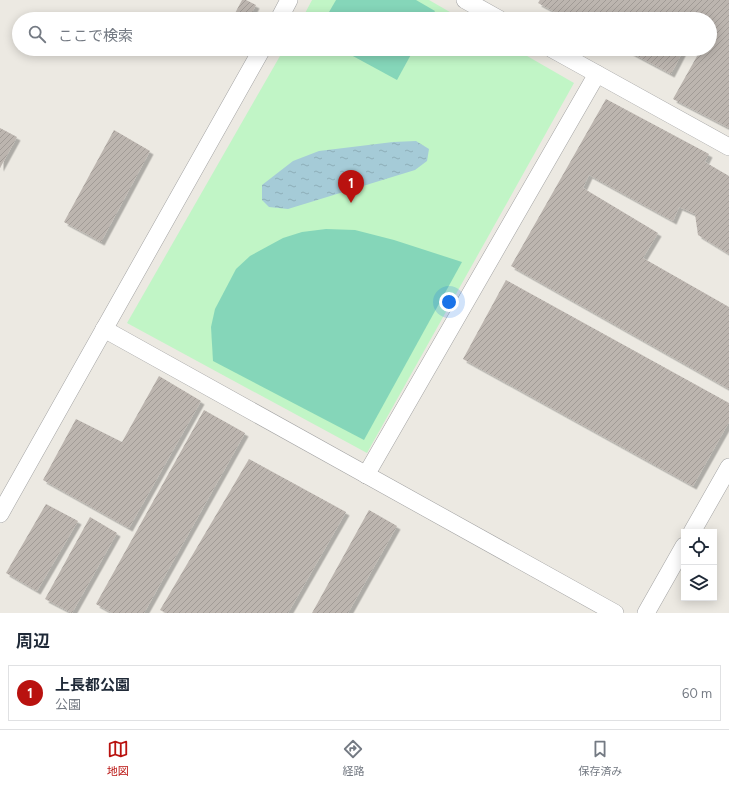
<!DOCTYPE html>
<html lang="ja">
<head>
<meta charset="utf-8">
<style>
  :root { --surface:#fff; --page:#f6f6f7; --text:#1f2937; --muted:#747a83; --line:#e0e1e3; --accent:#b9120f }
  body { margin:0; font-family:Figtree,"Noto Sans JP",sans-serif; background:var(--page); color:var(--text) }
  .controls { position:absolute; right:12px; bottom:12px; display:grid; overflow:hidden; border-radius:0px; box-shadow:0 2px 10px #0003 }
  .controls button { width:36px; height:36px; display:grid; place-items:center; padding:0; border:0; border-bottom:1px solid var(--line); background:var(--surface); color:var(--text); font:20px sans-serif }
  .you { position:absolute; left:449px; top:302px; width:14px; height:14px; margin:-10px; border:3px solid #fff; border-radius:50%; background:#1a73e8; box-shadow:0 0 0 6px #1a73e833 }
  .badge { display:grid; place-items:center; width:26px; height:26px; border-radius:50%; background:var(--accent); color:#fff; font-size:13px; font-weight:700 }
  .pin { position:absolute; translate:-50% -33px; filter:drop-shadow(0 1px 2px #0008) }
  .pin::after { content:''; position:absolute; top:21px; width:14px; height:12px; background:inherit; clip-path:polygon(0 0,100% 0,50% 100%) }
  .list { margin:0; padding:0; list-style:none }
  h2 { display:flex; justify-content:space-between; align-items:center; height:52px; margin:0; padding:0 16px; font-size:17px }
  h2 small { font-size:13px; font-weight:400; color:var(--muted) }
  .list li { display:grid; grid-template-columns:26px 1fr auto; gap:12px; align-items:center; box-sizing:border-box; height:56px; margin:0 8px 8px; padding:0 8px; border:1px solid var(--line); border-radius:0px }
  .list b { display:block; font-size:15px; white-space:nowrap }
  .list p { margin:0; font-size:13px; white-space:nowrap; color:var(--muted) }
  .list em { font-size:13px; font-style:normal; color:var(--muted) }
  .icon { flex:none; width:22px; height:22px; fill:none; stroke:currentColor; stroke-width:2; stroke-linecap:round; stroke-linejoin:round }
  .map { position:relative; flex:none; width:729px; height:613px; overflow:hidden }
  .search { position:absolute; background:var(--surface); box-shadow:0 2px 10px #0003; left:12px; right:12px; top:12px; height:44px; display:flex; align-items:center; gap:10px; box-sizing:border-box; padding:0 14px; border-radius:22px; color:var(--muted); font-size:15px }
  .sheet { height:116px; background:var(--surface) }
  nav { display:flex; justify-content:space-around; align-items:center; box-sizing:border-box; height:56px; border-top:1px solid var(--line); background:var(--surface); font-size:11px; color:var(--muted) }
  nav a { display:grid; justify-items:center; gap:2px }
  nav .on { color:var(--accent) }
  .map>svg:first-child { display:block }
  .park { fill:#c1f5c6 }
  .pitch { fill:#85d6b9 }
  .water { fill:url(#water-ripples) }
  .building { fill:url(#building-hatch); filter:url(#shadow) }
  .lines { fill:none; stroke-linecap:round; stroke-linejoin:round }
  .minor-casing { stroke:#a3a3a3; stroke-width:18 }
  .minor { stroke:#fff; stroke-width:17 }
</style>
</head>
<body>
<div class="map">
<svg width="729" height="613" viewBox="0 0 729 613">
  <defs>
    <pattern id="water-ripples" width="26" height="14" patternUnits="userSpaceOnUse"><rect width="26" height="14" fill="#a5cbd7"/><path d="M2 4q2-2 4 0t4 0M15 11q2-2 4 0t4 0" fill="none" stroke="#8daeb8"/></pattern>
    <pattern id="building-hatch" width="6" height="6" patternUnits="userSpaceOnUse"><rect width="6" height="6" fill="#bcb5af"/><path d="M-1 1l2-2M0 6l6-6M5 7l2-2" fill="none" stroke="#a19b96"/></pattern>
    <filter id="shadow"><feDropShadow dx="3.5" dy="3.5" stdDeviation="0" flood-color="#0004"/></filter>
  </defs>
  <rect width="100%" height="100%" fill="#ece9e2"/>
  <!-- park -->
  <g class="park">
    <polygon points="312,0 429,0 462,19 302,19"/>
    <polygon points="284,49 515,49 574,83 367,453 127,323"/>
  </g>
  <!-- pitch -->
  <g class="pitch">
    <polygon points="336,0 416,0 435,11 430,19 325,19"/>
    <polygon points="340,49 414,49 397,80"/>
    <polygon points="326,229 355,230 394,240 462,262 364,440 213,361 211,327 215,309 236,269 250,256 283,238 302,232"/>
  </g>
  <!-- water -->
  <polygon class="water" points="416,141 429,149 427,161 415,170 288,209 269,207 262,200 262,185 293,161 319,151 393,142"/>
  <!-- building -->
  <g class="building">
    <polygon points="242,0 246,0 256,5 249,19 232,19"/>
    <polygon points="540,0 729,0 729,128 673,99 701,49 710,49 710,19 568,19 538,3"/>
    <polygon points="624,49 684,49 671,74"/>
    <polygon points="606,99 709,154 705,162 729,176 729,254 698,235 695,214 679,207 673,221 589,175 583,188 658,233 643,258 729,307 729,389 511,266"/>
    <polygon points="0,128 17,137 0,168"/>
    <polygon points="114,130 150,151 101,242 64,222"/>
    <polygon points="506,280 729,403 729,422 693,486 463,359"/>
    <polygon points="159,376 201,401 129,528 43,480 76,419 122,442"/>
    <polygon points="204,410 245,433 144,613 112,613 96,604"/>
    <polygon points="249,459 346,512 288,613 166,613 160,610"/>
    <polygon points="46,504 78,521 37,591 6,573"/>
    <polygon points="369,510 397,526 348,613 312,613"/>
    <polygon points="90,517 117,533 72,613 45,599"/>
  </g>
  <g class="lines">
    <defs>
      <g id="minor">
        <polyline points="465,0 499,19"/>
        <polyline points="279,19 289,0"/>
        <polyline points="552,49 729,147"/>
        <polyline points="104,329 615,613"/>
        <polyline points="366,475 597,74"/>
        <polyline points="0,514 262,49"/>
        <polyline points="692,532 729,467"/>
        <polyline points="646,613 684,546"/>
      </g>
    </defs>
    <!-- minor casing -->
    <use href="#minor" class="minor-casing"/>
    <!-- minor -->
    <use href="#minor" class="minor"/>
  </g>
</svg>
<div class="controls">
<button><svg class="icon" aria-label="locate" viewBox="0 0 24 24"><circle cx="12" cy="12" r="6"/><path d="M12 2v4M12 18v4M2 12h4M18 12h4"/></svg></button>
<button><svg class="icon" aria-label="layers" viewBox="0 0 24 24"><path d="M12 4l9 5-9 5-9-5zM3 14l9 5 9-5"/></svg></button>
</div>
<div class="you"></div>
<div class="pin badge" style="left:351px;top:203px">1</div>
<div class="search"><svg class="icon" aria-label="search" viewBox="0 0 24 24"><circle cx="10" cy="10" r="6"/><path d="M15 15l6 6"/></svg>ここで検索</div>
</div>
<section class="sheet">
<h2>周辺<small></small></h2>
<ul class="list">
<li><span class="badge">1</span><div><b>上長都公園</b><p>公園</p></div><em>60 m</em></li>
</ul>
</section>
<nav>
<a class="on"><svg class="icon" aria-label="map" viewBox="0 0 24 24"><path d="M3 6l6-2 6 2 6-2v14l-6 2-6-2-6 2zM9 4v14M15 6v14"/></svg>地図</a>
<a><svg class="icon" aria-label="directions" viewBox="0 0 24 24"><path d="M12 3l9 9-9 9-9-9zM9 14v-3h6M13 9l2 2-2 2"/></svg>経路</a>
<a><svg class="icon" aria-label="saved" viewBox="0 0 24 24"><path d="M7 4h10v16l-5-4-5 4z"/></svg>保存済み</a>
</nav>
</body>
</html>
